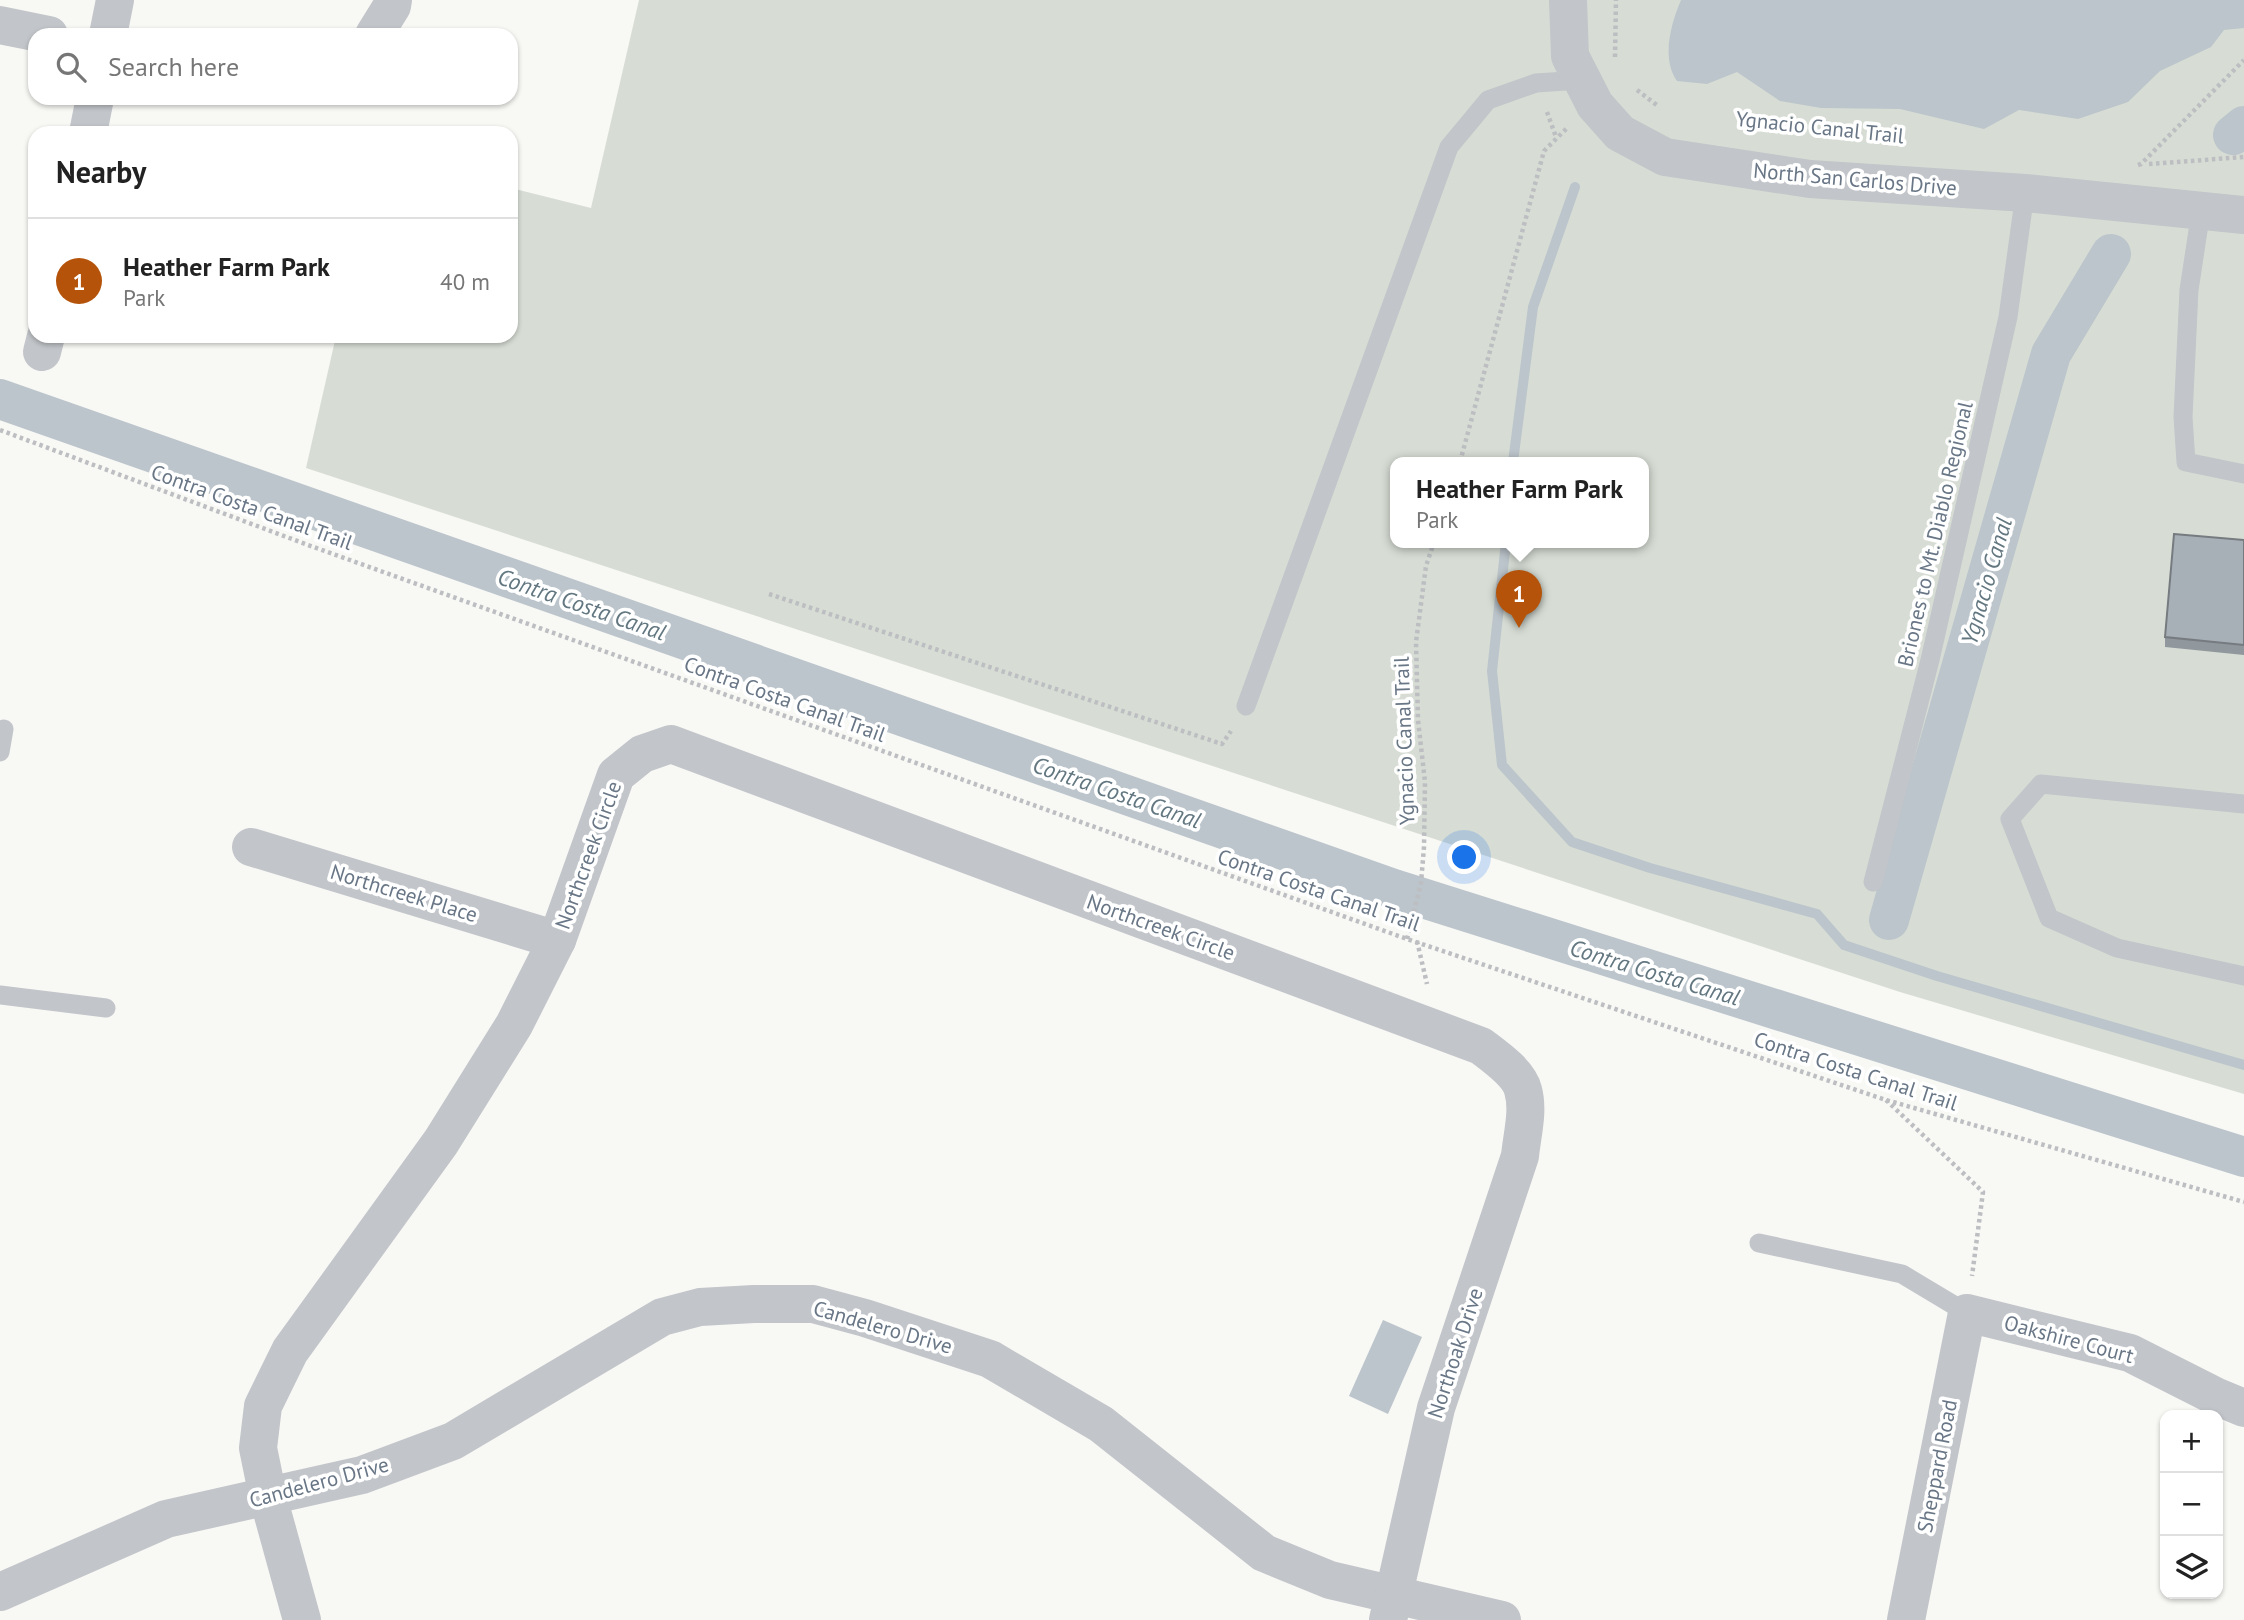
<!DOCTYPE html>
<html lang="en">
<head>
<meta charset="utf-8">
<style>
  :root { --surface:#fff; --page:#f2f2f2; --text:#222; --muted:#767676; --line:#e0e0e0; --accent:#b45309 }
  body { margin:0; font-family:"PT Sans",sans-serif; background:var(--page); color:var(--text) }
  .controls { position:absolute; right:21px; bottom:21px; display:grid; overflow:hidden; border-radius:14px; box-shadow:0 2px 5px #0004 }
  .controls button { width:63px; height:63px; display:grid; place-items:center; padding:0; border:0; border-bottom:2px solid var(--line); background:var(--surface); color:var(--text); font:35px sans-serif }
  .you { position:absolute; left:1465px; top:858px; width:24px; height:24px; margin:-18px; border:5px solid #fff; border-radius:50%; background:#1a73e8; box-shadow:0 0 0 10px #1a73e833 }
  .badge { display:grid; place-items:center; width:46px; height:46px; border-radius:50%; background:var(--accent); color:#fff; font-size:23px; font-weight:700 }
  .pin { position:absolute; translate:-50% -58px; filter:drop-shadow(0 2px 4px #0008) }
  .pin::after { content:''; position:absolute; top:37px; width:24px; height:21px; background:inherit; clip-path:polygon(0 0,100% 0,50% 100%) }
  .popup { position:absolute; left:1390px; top:457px; width:259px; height:91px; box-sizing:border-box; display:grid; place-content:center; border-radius:14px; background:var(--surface); filter:drop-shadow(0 2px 5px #0005); font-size:23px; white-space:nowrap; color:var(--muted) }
  .popup b { font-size:26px; color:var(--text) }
  .popup::after { content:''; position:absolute; left:50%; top:100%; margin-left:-14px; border:14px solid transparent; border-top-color:var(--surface) }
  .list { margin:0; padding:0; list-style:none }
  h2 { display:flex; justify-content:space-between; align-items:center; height:91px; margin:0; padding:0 28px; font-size:30px }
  h2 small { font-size:23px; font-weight:400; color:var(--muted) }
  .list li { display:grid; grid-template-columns:46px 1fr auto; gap:21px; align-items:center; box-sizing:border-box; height:126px; padding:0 28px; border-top:2px solid var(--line) }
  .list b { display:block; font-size:26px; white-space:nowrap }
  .list p { margin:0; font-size:23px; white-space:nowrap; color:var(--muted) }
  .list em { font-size:23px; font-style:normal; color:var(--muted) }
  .icon { flex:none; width:38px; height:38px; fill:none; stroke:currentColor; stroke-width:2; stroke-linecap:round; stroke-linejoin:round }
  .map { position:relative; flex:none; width:2244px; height:1620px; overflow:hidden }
  .search { position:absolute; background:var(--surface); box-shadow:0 2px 5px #0004; left:28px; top:28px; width:490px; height:77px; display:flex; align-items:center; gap:18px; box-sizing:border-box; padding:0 24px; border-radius:21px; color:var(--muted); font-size:26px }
  .panel { position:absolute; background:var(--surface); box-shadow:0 2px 5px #0004; left:28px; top:126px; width:490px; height:217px; border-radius:21px }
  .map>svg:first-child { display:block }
  .green { fill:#d7ddd5; fill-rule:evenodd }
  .water { fill:#bcc5cb }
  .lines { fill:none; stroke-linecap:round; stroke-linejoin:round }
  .stream { stroke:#bcc5cb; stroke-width:10 }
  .canal { stroke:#bcc5cb; stroke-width:40 }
  .path { stroke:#bcbec1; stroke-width:4.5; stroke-dasharray:3.5 3.5; stroke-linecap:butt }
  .service { stroke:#c2c5c9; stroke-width:19 }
  .minor { stroke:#c2c5c9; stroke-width:38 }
  .wall { fill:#90979d }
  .building { fill:#a8b0b7; stroke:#767b80; stroke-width:2 }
  .labels { text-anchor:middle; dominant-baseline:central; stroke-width:7; stroke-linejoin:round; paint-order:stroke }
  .street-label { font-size:21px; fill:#687686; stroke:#fff }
  .water-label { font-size:23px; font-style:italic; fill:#637781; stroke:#fff }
</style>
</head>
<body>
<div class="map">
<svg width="2244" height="1620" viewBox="0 0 2244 1620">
  <rect width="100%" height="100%" fill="#f8f8f5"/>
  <!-- green -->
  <path class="green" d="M639,0H2244V1094L1900,992L306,468L336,336H511V188L591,208ZM1395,462H1643V542H1395Z"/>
  <!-- water -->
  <g class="water">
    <path d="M1681,0H2244V28L2224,30L2211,47L2160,71L2128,102L2078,119L2019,110L1984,129L1900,109L1821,108L1780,101L1737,72L1707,84L1677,81C1661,58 1671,24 1681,0Z"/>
    <polygon points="1383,1320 1422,1337 1388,1414 1349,1396"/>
  </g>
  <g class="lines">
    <!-- stream -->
    <g class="stream">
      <polyline points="1513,462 1533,307 1575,187"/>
      <polyline points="1506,542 1492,671 1502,765 1572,842 1650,868 1817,914 1844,945 1937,976 2244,1065"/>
    </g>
    <!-- canal -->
    <g class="canal">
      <polyline points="2233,135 2244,126"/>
      <polyline points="0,399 1394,889 2244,1157"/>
      <polyline points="1889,920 2051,354 2111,254"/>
    </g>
    <!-- path -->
    <g class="path">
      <polyline points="1615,57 1616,0"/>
      <polyline points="1637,90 1658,106"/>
      <polyline points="1547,112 1556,137"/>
      <polyline points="2149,164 2244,157"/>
      <polyline points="2138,165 2141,164 2244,60"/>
      <polyline points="0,430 308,545 1407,939 1886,1100 2244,1202"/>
      <polyline points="1460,462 1544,151 1567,128"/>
      <polyline points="769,594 1222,744 1231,731"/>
      <polyline points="1407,939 1421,883 1424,847 1425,782 1418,720 1416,642 1426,566 1434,542"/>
      <polyline points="1417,941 1427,984"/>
      <polyline points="1886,1100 1983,1192 1972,1276"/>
    </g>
    <!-- service -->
    <g class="service">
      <polyline points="2201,211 2189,290 2183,417 2186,462 2244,474"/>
      <polyline points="1246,706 1449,147 1488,100 1536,83 1581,80"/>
      <polyline points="0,752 4,729"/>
      <polyline points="2244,804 2041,784 2010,819 2049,918 2117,948 2244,976"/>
      <polyline points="1873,882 1930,660 2008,317 2025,193"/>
      <polyline points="0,995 106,1008"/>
      <polyline points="1759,1243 1902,1274 1967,1313"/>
    </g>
    <!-- minor -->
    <g class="minor">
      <polyline points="1568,0 1570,56 1595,105 1620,133 1665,157 1810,179 2025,193 2244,215"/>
      <polyline points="0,25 49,35"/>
      <polyline points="108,35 115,0"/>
      <polyline points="374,35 392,6 393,0"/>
      <polyline points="88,133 95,98"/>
      <polyline points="42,352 46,336"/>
      <polyline points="251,847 557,940"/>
      <polyline points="0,1592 166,1519 362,1475 453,1441 662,1317 700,1307 754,1304 813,1304 865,1318 990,1359 1101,1424 1264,1553 1330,1580 1502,1620"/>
      <path d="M302,1620L268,1497L258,1448L263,1406L290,1351L441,1142L514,1025L557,940L616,775L642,754L671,744L1481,1046C1494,1056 1519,1073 1523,1090C1529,1111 1522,1135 1520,1156L1436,1408L1388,1620"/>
      <polyline points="1906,1620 1967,1313 2130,1353 2215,1396 2244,1408"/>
    </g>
  </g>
  <!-- wall -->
  <polygon class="wall" points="2244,540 2244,655 2165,647 2165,637"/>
  <!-- building -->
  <polygon class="building" points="2174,534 2244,540 2244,645 2165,637"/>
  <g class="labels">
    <!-- street labels -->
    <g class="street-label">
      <text transform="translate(1820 127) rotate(6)">Ygnacio Canal Trail</text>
      <text transform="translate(1855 179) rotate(5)">North San Carlos Drive</text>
      <text transform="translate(252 507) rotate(20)">Contra Costa Canal Trail</text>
      <text transform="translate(1935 534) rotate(-77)">Briones to Mt. Diablo Regional</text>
      <text transform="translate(785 699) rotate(20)">Contra Costa Canal Trail</text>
      <text transform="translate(1404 741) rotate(-92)">Ygnacio Canal Trail</text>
      <text transform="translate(588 855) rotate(-70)">Northcreek Circle</text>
      <text transform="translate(1319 890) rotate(19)">Contra Costa Canal Trail</text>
      <text transform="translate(404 893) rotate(17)">Northcreek Place</text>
      <text transform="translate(1161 927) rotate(20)">Northcreek Circle</text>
      <text transform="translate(1856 1071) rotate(18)">Contra Costa Canal Trail</text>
      <text transform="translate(883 1327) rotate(16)">Candelero Drive</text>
      <text transform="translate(2069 1339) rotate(15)">Oakshire Court</text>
      <text transform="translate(1455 1353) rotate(-72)">Northoak Drive</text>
      <text transform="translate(1937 1466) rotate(-79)">Sheppard Road</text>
      <text transform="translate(319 1482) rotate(-15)">Candelero Drive</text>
    </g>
    <!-- water labels -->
    <g class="water-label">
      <text transform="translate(1986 581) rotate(-74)">Ygnacio Canal</text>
      <text transform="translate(582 604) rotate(19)">Contra Costa Canal</text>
      <text transform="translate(1117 792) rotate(19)">Contra Costa Canal</text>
      <text transform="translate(1655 972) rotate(17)">Contra Costa Canal</text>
    </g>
  </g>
</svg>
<div class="controls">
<button>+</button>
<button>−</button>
<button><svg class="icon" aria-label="layers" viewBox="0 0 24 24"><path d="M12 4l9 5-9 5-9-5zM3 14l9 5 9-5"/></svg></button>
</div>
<div class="you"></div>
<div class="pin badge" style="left:1519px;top:628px">1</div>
<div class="popup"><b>Heather Farm Park</b>Park</div>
<div class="search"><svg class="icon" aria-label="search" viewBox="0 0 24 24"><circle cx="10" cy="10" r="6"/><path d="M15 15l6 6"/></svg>Search here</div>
<section class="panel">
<h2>Nearby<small></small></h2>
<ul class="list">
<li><span class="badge">1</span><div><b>Heather Farm Park</b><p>Park</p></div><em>40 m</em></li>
</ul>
</section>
</div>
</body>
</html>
